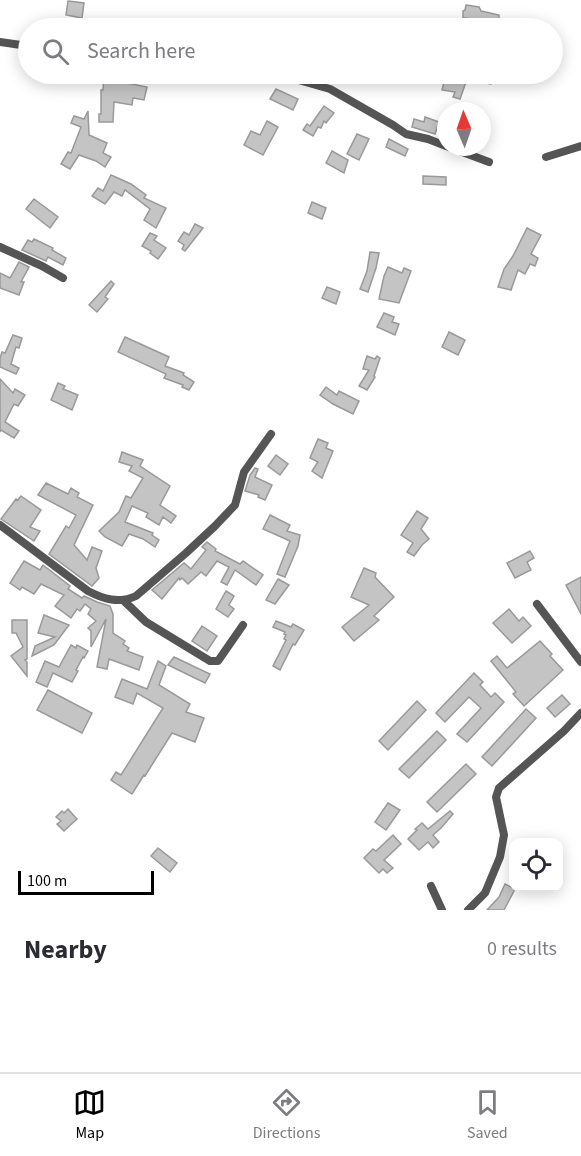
<!DOCTYPE html>
<html lang="en">
<head>
<meta charset="utf-8">
<style>
  :root { --surface:#fff; --page:#f7f7f7; --text:#2b2b33; --muted:#7c7c81; --line:#e1e1e2; --accent:#000 }
  body { margin:0; font-family:"Source Sans 3",sans-serif; background:var(--page); color:var(--text) }
  .controls { position:absolute; right:18px; bottom:18px; display:grid; overflow:hidden; border-radius:12px; box-shadow:0 3px 15px #0003 }
  .controls button { width:54px; height:54px; display:grid; place-items:center; padding:0; border:0; border-bottom:2px solid var(--line); background:var(--surface); color:var(--text); font:30px sans-serif }
  .compass { position:absolute; left:437px; top:102px; width:54px; height:54px; border-radius:50%; background:var(--surface); box-shadow:0 3px 15px #0003; rotate:358deg }
  .scale { position:absolute; left:18px; bottom:15px; width:136px; box-sizing:border-box; padding-left:6px; border:3px solid #000; border-top:0; font-size:16px; line-height:21px; white-space:nowrap; color:#000; -webkit-text-stroke:4px #fff; paint-order:stroke }
  .list { margin:0; padding:0; list-style:none }
  h2 { display:flex; justify-content:space-between; align-items:center; height:78px; margin:0; padding:0 24px; font-size:26px }
  h2 small { font-size:20px; font-weight:400; color:var(--muted) }
  .icon { flex:none; width:33px; height:33px; fill:none; stroke:currentColor; stroke-width:2; stroke-linecap:round; stroke-linejoin:round }
  .map { position:relative; flex:none; width:581px; height:910px; overflow:hidden }
  .search { position:absolute; background:var(--surface); box-shadow:0 3px 15px #0003; left:18px; right:18px; top:18px; height:66px; display:flex; align-items:center; gap:15px; box-sizing:border-box; padding:0 21px; border-radius:33px; color:var(--muted); font-size:22px }
  .sheet { height:162px; background:var(--surface) }
  nav { display:flex; justify-content:space-around; align-items:center; box-sizing:border-box; height:84px; border-top:2px solid var(--line); background:var(--surface); font-size:16px; color:var(--muted) }
  nav a { display:grid; justify-items:center; gap:3px }
  nav .on { color:var(--accent) }
  .map>svg:first-child { display:block }
  .building { fill:#c4c4c4; stroke:#999; stroke-width:1.5 }
  .lines { fill:none; stroke-linecap:round; stroke-linejoin:round }
  .minor { stroke:#555; stroke-width:8 }
</style>
</head>
<body>
<div class="map">
<svg width="581" height="910" viewBox="0 0 581 910">
  <rect width="100%" height="100%" fill="#fff"/>
  <!-- building -->
  <g class="building">
    <polygon points="68,1 84,3 82,18 66,15"/>
    <polygon points="466,5 479,7 481,11 499,15 499,23 476,20 477,24 465,21 466,18 463,18 463,11 465,10"/>
    <polygon points="104,74 118,74 117,81 147,87 144,100 133,98 132,105 114,102 113,122 99,122 99,114 101,114 101,90 103,90"/>
    <polygon points="446,74 458,75 458,74 478,74 494,77 491,84 467,79 460,99 453,97 455,92 442,90"/>
    <polygon points="276,89 298,99 293,110 270,99"/>
    <polygon points="324,106 334,113 326,123 324,121 321,128 318,127 313,136 303,130 307,124 310,126"/>
    <polygon points="88,111 89,135 107,143 103,153 111,157 105,167 96,161 79,155 70,169 61,164 68,152 71,153 81,127 71,123 74,116 84,119"/>
    <polygon points="425,117 439,122 435,134 412,127 414,119 424,122"/>
    <polygon points="267,121 278,127 263,155 244,145 251,131 260,135"/>
    <polygon points="357,134 369,139 359,160 347,154"/>
    <polygon points="389,139 408,149 405,156 386,147"/>
    <polygon points="332,151 348,160 344,173 326,163"/>
    <polygon points="111,175 131,184 146,195 144,198 166,208 156,228 144,220 150,209 125,190 122,196 114,192 105,204 92,196 98,188 103,191"/>
    <polygon points="423,176 446,177 446,185 423,184"/>
    <polygon points="34,199 58,217 50,228 26,209"/>
    <polygon points="312,202 326,208 322,219 308,213"/>
    <polygon points="195,224 203,228 185,251 182,249 184,245 178,241 184,232 189,235"/>
    <polygon points="527,228 541,235 531,254 538,258 535,266 530,264 525,274 518,270 511,290 498,287 504,269 513,256"/>
    <polygon points="150,233 157,236 154,240 166,248 158,259 150,253 151,251 142,246"/>
    <polygon points="34,239 53,248 52,250 66,258 63,265 48,257 46,261 22,250 28,240 32,242"/>
    <polygon points="370,252 379,253 376,268 368,292 360,289 367,271"/>
    <polygon points="19,262 29,267 21,282 24,282 19,295 0,288 0,273 10,278"/>
    <polygon points="388,267 402,273 404,268 411,271 399,303 379,299 384,276"/>
    <polygon points="111,281 114,284 105,297 108,299 97,312 89,305"/>
    <polygon points="327,287 340,292 336,304 322,298"/>
    <polygon points="384,313 394,317 392,322 399,324 395,335 377,327"/>
    <polygon points="449,332 465,340 458,355 442,347"/>
    <polygon points="13,335 22,338 19,348 16,347 11,364 19,368 16,374 0,367 0,358 2,352 5,353"/>
    <polygon points="125,337 169,357 165,366 184,373 183,375 194,382 189,390 182,387 183,385 164,378 166,374 118,352"/>
    <polygon points="367,356 375,359 377,356 380,358 374,376 375,377 367,390 359,386 369,370 363,369"/>
    <polygon points="0,379 13,393 15,389 25,395 18,406 14,404 5,422 19,431 14,438 1,430 0,432"/>
    <polygon points="58,383 65,386 63,389 78,395 72,410 51,400"/>
    <polygon points="326,387 337,395 339,391 359,401 353,414 333,404 320,395"/>
    <polygon points="318,439 328,443 326,448 333,451 322,478 312,471 318,462 310,458"/>
    <polygon points="122,452 143,460 140,466 170,486 160,505 176,516 171,523 163,517 159,525 146,517 148,513 132,506 125,522 153,533 152,535 159,540 155,547 143,539 129,534 122,546 105,537 99,531 119,512 126,496 131,498 143,478 129,471 132,466 119,462"/>
    <polygon points="276,455 288,464 280,475 268,466"/>
    <polygon points="255,468 258,469 255,477 272,485 265,500 258,497 259,495 245,491 250,475"/>
    <polygon points="46,483 68,494 71,488 79,493 77,497 93,505 74,545 87,560 92,547 102,551 96,568 99,578 92,586 49,554 66,526 69,528 76,515 38,495"/>
    <polygon points="21,496 41,510 30,527 40,531 34,541 1,519 16,499 18,500"/>
    <polygon points="417,511 428,518 421,529 429,539 422,545 414,556 407,552 413,543 401,535"/>
    <polygon points="270,515 290,525 287,531 300,535 298,546 285,577 277,574 290,541 263,529"/>
    <polygon points="207,542 216,549 215,551 240,564 243,561 263,575 256,585 235,570 227,585 221,582 229,567 217,561 206,576 201,572 188,584 182,578 180,580 179,578 162,599 152,590 184,563 191,569 206,550 202,547"/>
    <polygon points="530,551 534,558 527,562 531,570 515,578 507,563"/>
    <polygon points="24,561 40,570 43,565 70,586 68,589 82,598 84,596 97,602 110,606 113,614 113,633 125,641 123,644 129,648 127,651 143,657 139,670 109,659 107,669 97,667 106,619 91,647 91,631 88,628 96,621 88,614 91,609 85,604 80,611 77,609 71,618 55,606 64,595 41,584 34,594 22,587 20,590 10,583"/>
    <polygon points="364,568 376,573 375,577 394,597 374,616 379,620 354,641 342,627 369,605 351,597"/>
    <polygon points="581,577 581,614 566,585"/>
    <polygon points="278,579 289,585 275,604 266,600"/>
    <polygon points="226,591 234,596 229,605 234,609 228,617 216,609"/>
    <polygon points="509,609 519,621 523,617 531,626 512,643 493,623"/>
    <polygon points="44,615 69,625 54,645 32,656 35,646 55,637 38,633"/>
    <polygon points="12,620 27,620 27,659 25,660 27,662 27,676 11,656 23,647 16,633 12,633"/>
    <polygon points="276,621 291,627 293,624 304,630 295,645 293,644 280,670 273,666 286,640 284,639 286,635 284,634 285,632 273,627"/>
    <polygon points="202,626 217,636 207,651 192,641"/>
    <polygon points="540,641 552,654 550,656 563,670 524,706 513,694 516,692 491,661 497,656 507,668"/>
    <polygon points="71,645 76,648 77,645 88,651 84,658 83,657 76,670 78,671 72,682 53,673 47,687 36,682 45,661 59,667"/>
    <polygon points="174,657 210,674 205,683 168,665"/>
    <polygon points="158,661 166,666 159,685 190,704 186,712 204,718 195,742 172,733 145,776 144,775 132,794 111,780 116,772 121,775 163,708 137,693 133,704 115,697 122,679 147,689"/>
    <polygon points="474,673 483,682 480,685 491,697 495,693 504,702 467,742 457,734 481,708 469,697 445,722 436,713"/>
    <polygon points="48,690 92,713 82,733 37,710"/>
    <polygon points="562,695 570,704 555,717 547,708"/>
    <polygon points="417,701 426,710 388,750 379,741"/>
    <polygon points="526,709 536,718 492,766 482,757"/>
    <polygon points="437,731 446,740 409,778 399,769"/>
    <polygon points="466,764 476,774 437,812 427,802"/>
    <polygon points="388,803 400,810 386,830 375,822"/>
    <polygon points="68,809 77,819 64,831 57,824 61,821 56,817 62,811 64,813"/>
    <polygon points="450,811 453,814 441,828 433,835 439,842 433,848 428,842 419,850 408,839 417,830 415,829 422,823 428,829"/>
    <polygon points="393,835 401,844 384,860 393,868 387,873 383,869 379,873 364,858 373,849 376,851"/>
    <polygon points="158,848 177,863 170,872 151,856"/>
    <polygon points="505,884 515,889 504,910 487,910 499,897"/>
  </g>
  <g class="lines">
    <!-- minor -->
    <g class="minor">
      <polyline points="0,42 28,46"/>
      <polyline points="259,74 288,77 330,89 393,125 406,134 428,139 446,146"/>
      <polyline points="449,147 489,162"/>
      <polyline points="546,157 581,146"/>
      <polyline points="0,247 42,266 63,278"/>
      <path d="M0,525L88,591C103,599 119,604 136,596L186,553L215,526L235,505L244,472L271,434"/>
      <polyline points="123,600 146,622 210,661 218,661 243,625"/>
      <polyline points="537,604 581,662"/>
      <polyline points="431,886 442,910"/>
      <polyline points="468,910 485,893 500,857 504,835 496,797 499,788 564,731 581,713"/>
    </g>
  </g>
</svg>
<div class="controls">
<button><svg class="icon" aria-label="locate" viewBox="0 0 24 24"><circle cx="12" cy="12" r="6"/><path d="M12 2v4M12 18v4M2 12h4M18 12h4"/></svg></button>
</div>
<svg class="compass" viewBox="-18 -18 36 36"><path d="M0-13l5 13h-10z" fill="#e53935"/><path d="M0 13l5-13h-10z" fill="#7c7c81"/></svg>
<div class="scale">100 m</div>
<div class="search"><svg class="icon" aria-label="search" viewBox="0 0 24 24"><circle cx="10" cy="10" r="6"/><path d="M15 15l6 6"/></svg>Search here</div>
</div>
<section class="sheet">
<h2>Nearby<small>0 results</small></h2>
<ul class="list">
</ul>
</section>
<nav>
<a class="on"><svg class="icon" aria-label="map" viewBox="0 0 24 24"><path d="M3 6l6-2 6 2 6-2v14l-6 2-6-2-6 2zM9 4v14M15 6v14"/></svg>Map</a>
<a><svg class="icon" aria-label="directions" viewBox="0 0 24 24"><path d="M12 3l9 9-9 9-9-9zM9 14v-3h6M13 9l2 2-2 2"/></svg>Directions</a>
<a><svg class="icon" aria-label="saved" viewBox="0 0 24 24"><path d="M7 4h10v16l-5-4-5 4z"/></svg>Saved</a>
</nav>
</body>
</html>
